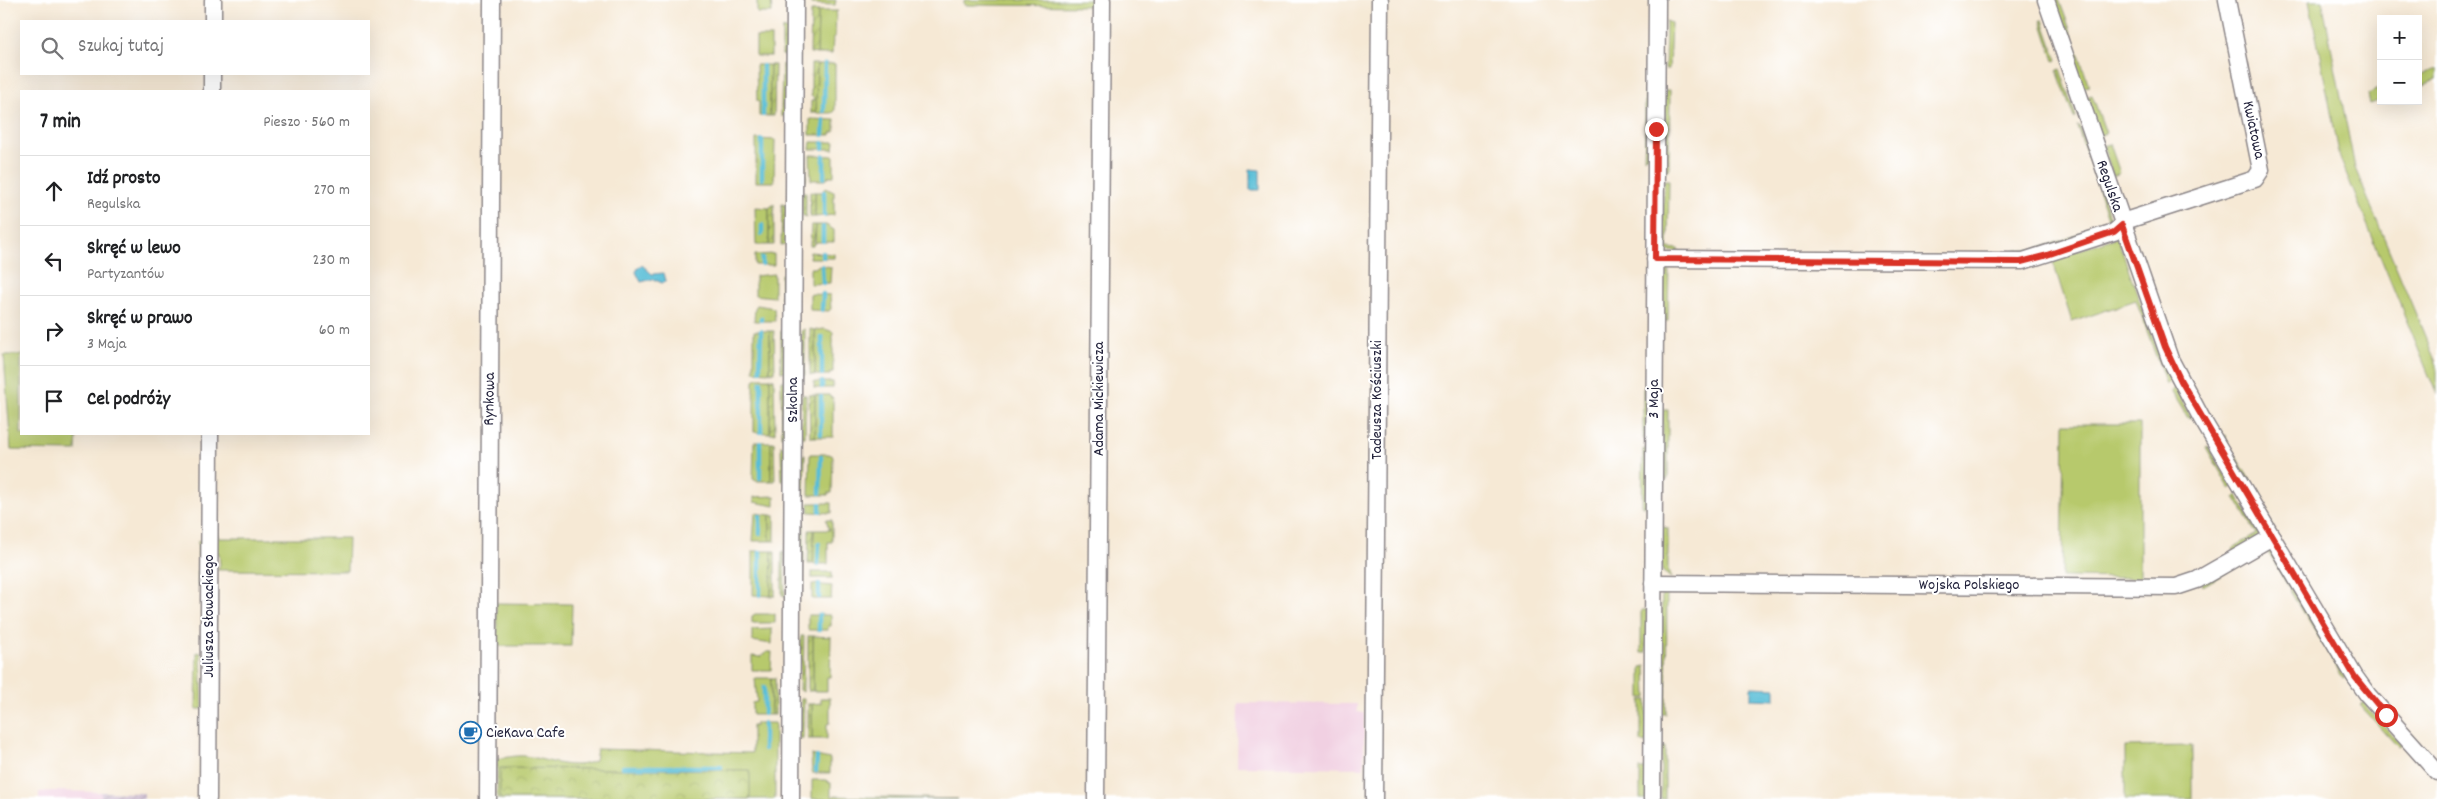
<!DOCTYPE html>
<html lang="pl">
<head>
<meta charset="utf-8">
<style>
  :root { --surface:#fff; --page:#f6f6f6; --text:#202124; --muted:#757577; --line:#e0e0e0 }
  body { margin:0; font-family:Dekko,sans-serif; background:var(--page); color:var(--text) }
  .controls { position:absolute; right:15px; top:15px; display:grid; overflow:hidden; border-radius:0px; box-shadow:0 5px 20px #0002 }
  .controls button { width:45px; height:45px; display:grid; place-items:center; padding:0; border:0; border-bottom:1px solid var(--line); background:var(--surface); color:var(--text); font:25px sans-serif }
  .stop { position:absolute; width:15px; height:15px; margin:-11px; border:4px solid #d93025; border-radius:50%; background:#fff }
  .stop.end { background:#d93025; border-color:#fff; box-shadow:0 1px 5px #0008 }
  .list { margin:0; padding:0; list-style:none }
  h2 { display:flex; justify-content:space-between; align-items:center; height:65px; margin:0; padding:0 20px; font-size:21px }
  h2 small { font-size:16px; font-weight:400; color:var(--muted) }
  .list li { display:grid; grid-template-columns:32px 1fr auto; gap:15px; align-items:center; box-sizing:border-box; height:70px; padding:0 20px; border-top:1px solid var(--line) }
  .list b { display:block; font-size:19px; white-space:nowrap }
  .list p { margin:0; font-size:16px; white-space:nowrap; color:var(--muted) }
  .list em { font-size:16px; font-style:normal; color:var(--muted) }
  .icon { flex:none; width:28px; height:28px; fill:none; stroke:currentColor; stroke-width:2; stroke-linecap:round; stroke-linejoin:round }
  .map { position:relative; flex:none; width:2437px; height:799px; overflow:hidden }
  .search { position:absolute; background:var(--surface); box-shadow:0 5px 20px #0002; left:20px; top:20px; width:350px; height:55px; display:flex; align-items:center; gap:12px; box-sizing:border-box; padding:0 18px; border-radius:0px; color:var(--muted); font-size:19px }
  .panel { position:absolute; background:var(--surface); box-shadow:0 5px 20px #0002; left:20px; top:90px; width:350px; height:345px; border-radius:0px }
  .map>svg:first-child { display:block }
  .built { fill:#f1d0e2 }
  .industrial { fill:url(#industrial-furrows) }
  .grass { fill:#b7c96c; stroke:#6c7654 }
  .park { fill:url(#park-crowns); stroke:#6c7654 }
  .garden { fill:url(#garden-furrows); stroke:#6c7654 }
  .water { fill:#59bed7; stroke:#3e7089 }
  .lines { fill:none; stroke-linecap:round; stroke-linejoin:round }
  .stream { stroke:#59bed7; stroke-width:4.5 }
  .street-casing { stroke:#8c8688; stroke-width:19 }
  .street { stroke:#fff; stroke-width:16 }
  .route { stroke:#d93025; stroke-width:6 }
  .labels { text-anchor:middle; dominant-baseline:central; stroke-width:4; stroke-linejoin:round; paint-order:stroke }
  .street-label { font-size:16px; fill:#22223b; stroke:#fff }
  .poi-label { font-size:16px; fill:#22223b; stroke:#fff; text-anchor:start }
</style>
</head>
<body>
<div class="map">
<svg width="2437" height="799" viewBox="0 0 2437 799">
  <defs>
    <pattern id="industrial-furrows" width="10" height="10" patternUnits="userSpaceOnUse" patternTransform="scale(1.25)"><rect width="10" height="10" fill="#cebed0"/><path d="M-1 1l2-2M0 10L10 0M9 11l2-2" fill="none" stroke="#b1a3b4"/></pattern>
    <pattern id="park-crowns" width="20" height="18" patternUnits="userSpaceOnUse" patternTransform="scale(1.25)"><rect width="20" height="18" fill="#b7c96c"/><path d="M2 6a3 3 0 1 1 6 0M12 15a3 3 0 1 1 6 0" fill="none" stroke="#9dac5e"/></pattern>
    <pattern id="garden-furrows" width="10" height="10" patternUnits="userSpaceOnUse" patternTransform="scale(1.25)"><rect width="10" height="10" fill="#b7c96c"/><path d="M-1 1l2-2M0 10L10 0M9 11l2-2" fill="none" stroke="#9dac5e"/></pattern>
  </defs>
  <rect width="100%" height="100%" fill="#fff"/>
  <filter id="ink" filterUnits="userSpaceOnUse"><feTurbulence type="fractalNoise" baseFrequency=".02" numOctaves="2"/><feDisplacementMap in="SourceGraphic" scale="10" xChannelSelector="R" yChannelSelector="G"/><feConvolveMatrix kernelMatrix="1 2 1 2 8 2 1 2 1" color-interpolation-filters="sRGB"/></filter>
  <filter id="wash" filterUnits="userSpaceOnUse"><feTurbulence type="fractalNoise" baseFrequency=".0096" numOctaves="4" result="noise"/><feDisplacementMap in="SourceGraphic" scale="20" xChannelSelector="R" yChannelSelector="G"/><feGaussianBlur stdDeviation="1.12" result="paint"/><feColorMatrix in="noise" values="0 0 0 0 0 0 0 0 0 0 0 0 0 0 0 0 0 1.4 0 .05"/><feComposite in="paint" operator="in"/></filter>
  <g filter="url(#wash)">
    <rect width="100%" height="100%" fill="#f6e9d5"/>
    <!-- built -->
    <g class="built">
      <polygon points="1238,703 1357,704 1357,712 1364,712 1364,768 1237,766"/>
      <polygon points="53,791 101,792 101,799 39,799 39,792"/>
    </g>
    <!-- industrial -->
    <polygon class="industrial" points="101,792 144,793 144,799 101,799"/>
    <!-- grass -->
    <g class="grass">
      <polygon points="757,0 771,0 772,13 757,13"/>
      <polygon points="811,0 836,0 835,5 811,4"/>
      <polygon points="964,0 1093,0 1093,6 964,5"/>
      <polygon points="2051,0 2059,0 2074,40 2066,43"/>
      <polygon points="2309,0 2322,0 2355,168 2437,365 2437,395 2340,158"/>
      <polygon points="818,11 838,11 836,13 835,37 833,37 832,54 817,54"/>
      <polygon points="2041,20 2043,20 2057,60 2054,61"/>
      <polygon points="1666,21 1671,23 1669,69 1665,69"/>
      <rect x="756" y="37" width="15" height="19"/>
      <polygon points="2078,52 2089,86 2081,88 2071,55"/>
      <polygon points="817,64 835,64 835,111 832,113 816,113"/>
      <polygon points="756,65 770,65 770,116 759,116 759,102 757,101"/>
      <polygon points="2060,69 2076,117 2074,118 2057,70"/>
      <polygon points="2437,69 2437,80 2418,87 2418,75"/>
      <polygon points="1645,86 1651,87 1650,128 1645,128"/>
      <polygon points="2381,88 2381,100 2370,104 2368,94"/>
      <polygon points="1665,90 1670,90 1669,170 1665,170"/>
      <polygon points="2092,95 2106,133 2098,136 2086,97"/>
      <polygon points="810,119 835,120 835,132 832,132 831,135 810,135"/>
      <polygon points="2077,126 2079,126 2098,180 2096,181"/>
      <polygon points="1650,130 1651,154 1644,158 1645,131"/>
      <polygon points="756,139 775,140 774,182 756,182"/>
      <polygon points="811,142 835,142 834,149 810,149"/>
      <polygon points="2110,144 2120,173 2113,176 2103,146"/>
      <polygon points="810,155 834,156 834,176 829,176 826,180 811,180"/>
      <polygon points="1664,180 1669,180 1668,248 1678,249 1679,252 1667,251 1662,246"/>
      <polygon points="2098,182 2113,225 2045,251 2018,256 2016,250 2033,250 2110,224 2096,183"/>
      <polygon points="825,188 834,192 834,215 815,217 815,192 822,192"/>
      <polygon points="755,207 769,208 769,245 756,245"/>
      <polygon points="816,225 826,225 834,230 834,242 817,242 815,244"/>
      <polygon points="2117,237 2157,349 2171,381 2166,384 2136,300 2072,322 2052,259"/>
      <polygon points="810,252 834,254 834,258 809,258"/>
      <polygon points="774,254 774,265 755,265 755,255"/>
      <polygon points="819,265 831,267 830,283 810,284 810,268 815,268"/>
      <polygon points="1669,265 1668,321 1663,321 1664,272"/>
      <polygon points="774,274 774,297 755,295 755,276"/>
      <polygon points="810,294 830,295 831,309 829,311 810,310"/>
      <polygon points="757,305 774,308 775,321 754,321 755,308"/>
      <polygon points="825,329 833,332 833,372 830,372 830,375 815,375 815,330"/>
      <polygon points="754,331 770,331 770,372 754,371"/>
      <polygon points="4,355 21,355 21,434 77,434 76,451 11,450"/>
      <polygon points="757,378 770,378 770,433 754,432 754,380"/>
      <rect x="814" y="382" width="19" height="6"/>
      <polygon points="1643,388 1649,389 1648,439 1643,439"/>
      <polygon points="2175,388 2191,417 2188,418 2171,391"/>
      <polygon points="815,395 829,395 830,397 833,398 833,437 815,437"/>
      <polygon points="1663,410 1668,410 1668,479 1662,479"/>
      <polygon points="2064,424 2140,424 2140,578 2062,577"/>
      <polygon points="2226,435 2226,440 2253,485 2249,487 2222,438"/>
      <polygon points="754,442 771,442 771,481 756,481 753,479"/>
      <polygon points="2208,446 2233,487 2230,489 2206,447"/>
      <polygon points="1643,449 1648,449 1648,506 1642,506"/>
      <polygon points="810,454 829,454 833,456 832,493 828,493 828,495 809,495"/>
      <polygon points="2237,495 2261,536 2235,553 2233,548 2257,534 2235,497"/>
      <polygon points="775,496 775,506 754,502 754,497"/>
      <polygon points="809,503 832,503 832,513 809,512"/>
      <polygon points="217,507 218,538 348,538 347,571 217,570 220,565 219,553 215,553"/>
      <polygon points="755,513 770,515 770,541 753,541"/>
      <polygon points="826,520 832,520 832,542 828,542 828,564 813,564 814,530 830,530"/>
      <polygon points="1662,527 1668,528 1668,573 1670,573 1671,578 1662,571"/>
      <polygon points="198,541 204,541 203,586 198,585"/>
      <polygon points="2262,547 2269,548 2290,585 2288,586 2266,549 2203,586 2202,583"/>
      <polygon points="753,551 772,551 771,596 753,595"/>
      <rect x="812" y="572" width="20" height="6"/>
      <polygon points="812,584 832,586 831,599 812,599"/>
      <polygon points="2291,586 2345,677 2343,678 2289,588"/>
      <polygon points="1667,592 1666,714 1661,714 1662,594"/>
      <polygon points="496,603 572,604 571,646 498,646"/>
      <polygon points="1641,610 1647,610 1646,653 1641,653"/>
      <polygon points="755,614 775,614 775,623 752,623 752,616"/>
      <polygon points="808,615 831,615 831,626 828,626 828,630 808,630"/>
      <polygon points="772,629 772,644 752,641 752,630"/>
      <polygon points="813,636 831,637 830,677 827,677 827,691 813,691"/>
      <polygon points="197,652 201,653 203,709 196,709"/>
      <polygon points="767,652 772,652 771,670 752,670 752,656 760,657"/>
      <polygon points="1646,666 1647,698 1641,698 1641,667"/>
      <polygon points="755,678 771,678 771,715 752,715 752,703 757,702"/>
      <polygon points="821,698 830,698 830,723 827,724 827,739 812,739 812,704 821,703"/>
      <polygon points="1641,700 1647,700 1647,743 1641,742"/>
      <polygon points="2364,703 2401,745 2398,747 2360,705"/>
      <path d="M756,723H775V799H497V759C506,758 515,755 525,756C546,759 575,772 595,760L597,749L752,753V726H756Z"/>
      <polygon points="2192,746 2192,799 2125,799 2125,747"/>
      <rect x="1661" y="747" width="4" height="52"/>
      <polygon points="811,755 830,759 830,773 812,773"/>
      <rect x="1640" y="769" width="7" height="30"/>
      <polygon points="812,780 827,780 827,782 831,783 831,796 958,799 812,799"/>
    </g>
    <!-- park -->
    <polygon class="park" points="500,768 750,770 750,799 500,799"/>
    <!-- garden -->
    <g class="garden">
      <polygon points="811,11 818,11 817,54 810,53"/>
      <polygon points="782,28 788,30 786,56 782,55"/>
      <polygon points="782,64 787,66 786,116 781,116"/>
      <polygon points="811,64 817,64 816,113 811,113 811,101 814,101 813,97 811,96"/>
      <polygon points="770,65 775,65 774,116 770,116"/>
      <polygon points="806,155 806,181 802,180 802,156"/>
      <polygon points="802,192 806,192 806,217 802,215"/>
      <rect x="810" y="192" width="5" height="25"/>
      <polygon points="774,204 774,245 769,245 769,208"/>
      <polygon points="782,204 787,206 787,244 781,245"/>
      <polygon points="811,225 816,225 813,246 810,246"/>
      <polygon points="781,274 787,276 785,297 781,298"/>
      <polygon points="805,329 805,375 802,375 801,331"/>
      <polygon points="810,329 815,330 815,375 810,375"/>
      <polygon points="770,331 774,331 775,372 770,372"/>
      <polygon points="781,331 786,333 786,371 781,372"/>
      <polygon points="770,378 774,379 775,433 770,433"/>
      <polygon points="781,381 785,381 786,434 782,436"/>
      <polygon points="802,395 806,395 805,437 801,437"/>
      <polygon points="809,395 815,395 815,437 810,437"/>
      <polygon points="771,442 774,442 775,481 771,481"/>
      <polygon points="781,445 786,448 784,481 782,481"/>
      <polygon points="805,454 804,495 802,495 801,456"/>
      <rect x="770" y="515" width="5" height="26"/>
      <polygon points="801,519 804,519 804,564 800,562"/>
      <polygon points="809,530 814,530 813,564 808,564"/>
      <polygon points="772,551 775,551 775,596 771,596"/>
      <polygon points="784,551 785,596 782,595 782,552"/>
      <polygon points="801,636 804,636 803,692 799,690"/>
      <rect x="808" y="636" width="5" height="55"/>
      <rect x="771" y="678" width="4" height="37"/>
      <polygon points="801,698 804,698 803,739 799,738"/>
      <rect x="808" y="704" width="4" height="35"/>
    </g>
    <!-- water -->
    <g class="water">
      <polygon points="1250,169 1260,170 1260,190 1250,190"/>
      <polygon points="642,265 652,274 664,273 666,281 662,283 653,279 641,282 636,272 638,267"/>
      <polygon points="1751,687 1775,688 1775,700 1751,699"/>
    </g>
    <g class="lines">
      <!-- stream -->
      <g class="stream">
        <polyline points="763,66 763,115"/>
        <polyline points="824,111 825,64"/>
        <polyline points="823,135 824,120"/>
        <polyline points="762,140 762,179"/>
        <polyline points="823,148 823,143"/>
        <polyline points="824,178 824,156"/>
        <polyline points="824,192 824,215"/>
        <polyline points="762,225 762,234"/>
        <polyline points="823,241 823,227"/>
        <polyline points="823,253 823,257"/>
        <polyline points="762,258 762,264"/>
        <polyline points="822,266 823,283"/>
        <polyline points="822,310 823,294"/>
        <polyline points="761,318 761,320"/>
        <polyline points="760,370 761,331"/>
        <polyline points="822,374 822,337"/>
        <polyline points="822,387 822,382"/>
        <polyline points="761,432 761,382"/>
        <polyline points="821,434 821,397"/>
        <polyline points="760,478 760,443"/>
        <polyline points="820,493 821,457"/>
        <polyline points="820,511 820,504"/>
        <polyline points="760,516 760,533"/>
        <polyline points="818,564 819,544"/>
        <polyline points="760,595 760,552"/>
        <polyline points="819,597 819,584"/>
        <polyline points="819,615 819,630"/>
        <polyline points="764,687 764,714"/>
        <polyline points="764,723 764,749"/>
        <polyline points="623,767 721,767"/>
        <polyline points="816,771 817,757"/>
      </g>
    </g>
  </g>
  <g filter="url(#ink)">
    <g class="lines">
      <defs>
        <g id="street">
          <polyline points="2046,0 2170,359 2202,419 2355,677 2368,695 2437,772"/>
          <polyline points="213,21 213,0"/>
          <polyline points="212,91 212,74"/>
          <polyline points="1655,259 2023,261 2114,232 2128,220 2255,179 2261,170 2227,0"/>
          <polyline points="1653,583 2176,587 2197,580 2272,537"/>
          <polyline points="208,799 210,434"/>
          <polyline points="488,799 492,0"/>
          <polyline points="791,799 795,0"/>
          <polyline points="1096,799 1102,0"/>
          <polyline points="1374,799 1380,0"/>
          <polyline points="1652,799 1657,0"/>
        </g>
      </defs>
      <!-- street casing -->
      <use href="#street" class="street-casing"/>
      <!-- street -->
      <use href="#street" class="street"/>
    </g>
  </g>
  <g class="lines" filter="url(#ink)">
    <!-- route -->
    <polyline class="route" points="1656,129 1655,259 2021,262 2044,256 2114,232 2122,225 2165,347 2181,381 2355,677 2386,715"/>
  </g>
  <!-- icons -->
  <defs>
    <symbol id="cafe-ring" viewBox="-11 -11 22 22"><circle r="9.5" fill="#fff" stroke="#1f6fb2" stroke-width="1.5"/><path d="M-5.5-4.5H6V0H3Q3 3.5 0 3.5H-2.5Q-5.5 3.5-5.5 0ZM3-3.2v2h1.7v-2ZM-6 4.5H4V6H-6Z" fill="#1f6fb2"/></symbol>
  </defs>
  <g fill-rule="evenodd">
    <use href="#cafe-ring" x="458" y="720" width="25" height="25"/>
  </g>
  <g class="labels">
    <!-- street labels -->
    <g class="street-label">
      <text transform="translate(2253 130) rotate(78)">Kwiatowa</text>
      <text transform="translate(2109 186) rotate(71)">Regulska</text>
      <text transform="translate(490 399) rotate(-89)">Rynkowa</text>
      <text transform="translate(1099 399) rotate(-90)">Adama Mickiewicza</text>
      <text transform="translate(1654 399) rotate(-90)">3 Maja</text>
      <text transform="translate(793 400) rotate(-90)">Szkolna</text>
      <text transform="translate(1377 400) rotate(-90)">Tadeusza Kościuszki</text>
      <text x="1969" y="585">Wojska Polskiego</text>
      <text transform="translate(209 616) rotate(-90)">Juliusza Słowackiego</text>
    </g>
    <!-- poi labels -->
    <g class="poi-label">
      <text x="486" y="733">CieKava Cafe</text>
    </g>
  </g>
</svg>
<div class="controls">
<button>+</button>
<button>−</button>
</div>
<div class="stop" style="left:2386px;top:715px"></div>
<div class="stop end" style="left:1656px;top:129px"></div>
<div class="search"><svg class="icon" aria-label="search" viewBox="0 0 24 24"><circle cx="10" cy="10" r="6"/><path d="M15 15l6 6"/></svg>Szukaj tutaj</div>
<section class="panel">
<h2>7 min<small>Pieszo · 560 m</small></h2>
<ul class="list">
<li><svg class="icon" aria-label="ahead" viewBox="0 0 24 24"><path d="M12 20V5M6 11l6-6 6 6"/></svg><div><b>Idź prosto</b><p>Regulska</p></div><em>270 m</em></li>
<li><svg class="icon" aria-label="left" viewBox="0 0 24 24"><path d="M17 20v-9H6M10 6l-5 5 5 5"/></svg><div><b>Skręć w lewo</b><p>Partyzantów</p></div><em>230 m</em></li>
<li><svg class="icon" aria-label="right" viewBox="0 0 24 24"><path d="M7 20v-9h11M14 6l5 5-5 5"/></svg><div><b>Skręć w prawo</b><p>3 Maja</p></div><em>60 m</em></li>
<li><svg class="icon" aria-label="arrive" viewBox="0 0 24 24"><path d="M6 21V4h12l-3 4 3 4H6"/></svg><div><b>Cel podróży</b></div></li>
</ul>
</section>
</div>
</body>
</html>
